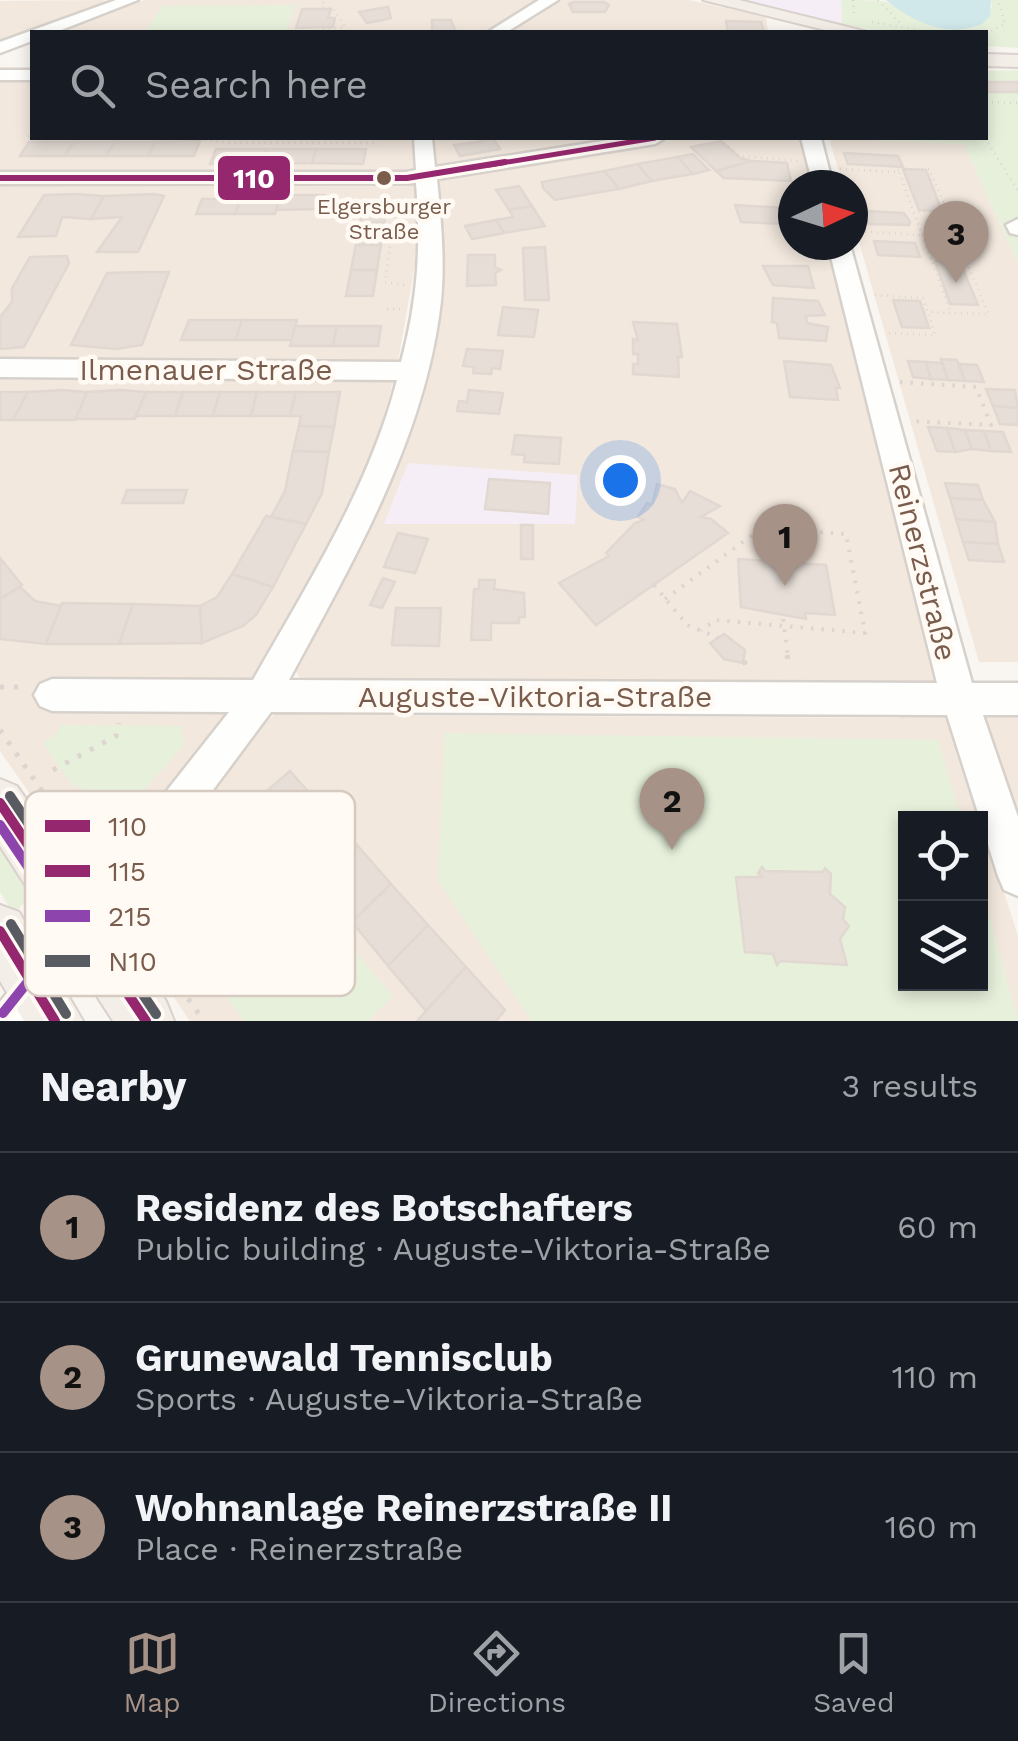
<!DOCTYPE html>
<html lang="en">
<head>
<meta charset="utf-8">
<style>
  :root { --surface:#171b24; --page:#242831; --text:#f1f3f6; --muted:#9ea1a6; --line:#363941; --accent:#a69286 }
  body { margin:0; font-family:"Work Sans",sans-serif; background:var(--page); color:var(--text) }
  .controls { position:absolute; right:30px; bottom:30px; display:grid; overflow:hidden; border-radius:0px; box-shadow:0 5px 15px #0003 }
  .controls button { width:90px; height:90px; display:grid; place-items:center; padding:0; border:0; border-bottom:2px solid var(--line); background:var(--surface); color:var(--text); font:50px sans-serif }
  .compass { position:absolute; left:778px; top:170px; width:90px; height:90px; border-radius:50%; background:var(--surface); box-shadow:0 5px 15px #0003; rotate:86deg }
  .you { position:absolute; left:620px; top:480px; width:35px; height:35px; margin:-25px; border:8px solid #fff; border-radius:50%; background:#1a73e8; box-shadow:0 0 0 15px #1a73e833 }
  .badge { display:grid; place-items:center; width:65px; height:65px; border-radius:50%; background:var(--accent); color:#111; font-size:32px; font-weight:700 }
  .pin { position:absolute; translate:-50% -82px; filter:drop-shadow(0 2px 5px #0008) }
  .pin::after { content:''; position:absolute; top:52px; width:35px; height:30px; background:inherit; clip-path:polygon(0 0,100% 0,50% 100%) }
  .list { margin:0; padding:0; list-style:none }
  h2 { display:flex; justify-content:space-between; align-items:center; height:130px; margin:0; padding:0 40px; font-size:42px }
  h2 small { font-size:32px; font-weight:400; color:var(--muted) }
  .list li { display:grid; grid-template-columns:65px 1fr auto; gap:30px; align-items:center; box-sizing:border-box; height:150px; padding:0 40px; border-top:2px solid var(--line) }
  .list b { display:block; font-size:38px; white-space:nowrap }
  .list p { margin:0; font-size:32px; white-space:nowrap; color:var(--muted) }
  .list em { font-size:32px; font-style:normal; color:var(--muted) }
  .icon { flex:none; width:55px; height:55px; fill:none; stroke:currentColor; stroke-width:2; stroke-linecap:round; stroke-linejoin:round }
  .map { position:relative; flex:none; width:1018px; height:1021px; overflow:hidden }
  .search { position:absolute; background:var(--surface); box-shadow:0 5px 15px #0003; left:30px; right:30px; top:30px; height:110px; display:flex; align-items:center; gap:25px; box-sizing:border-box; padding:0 35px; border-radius:0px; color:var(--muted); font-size:38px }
  .sheet { height:580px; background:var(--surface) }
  nav { display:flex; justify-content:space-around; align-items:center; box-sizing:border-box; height:140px; border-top:2px solid var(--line); background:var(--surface); font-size:28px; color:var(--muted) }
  nav a { display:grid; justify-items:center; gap:5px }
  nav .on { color:var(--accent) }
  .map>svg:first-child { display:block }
  .residential { fill:#f2e8de; fill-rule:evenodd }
  .education { fill:#f6eef6 }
  .green { fill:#e7f0db }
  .water { fill:#d0e8ea }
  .building { fill:#e6ded7; stroke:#e2d8d2; stroke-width:2.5 }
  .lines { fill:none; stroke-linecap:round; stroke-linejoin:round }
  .minor-casing { stroke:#d7d1cb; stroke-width:5 }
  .major-casing { stroke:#dad1cc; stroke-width:4 }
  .path-far2 { stroke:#dcd5d0; stroke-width:2.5; stroke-dasharray:1 5; stroke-linecap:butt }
  .path-far1 { stroke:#dcd5d0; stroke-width:4; stroke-dasharray:2.5 8; stroke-linecap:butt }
  .path { stroke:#dcd5d0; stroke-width:5; stroke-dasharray:4 10; stroke-linecap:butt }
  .minor { fill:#fefefd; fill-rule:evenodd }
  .major { fill:#f3eee8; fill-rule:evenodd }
  .bus-1-far1-casing { stroke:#fffaf3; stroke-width:10 }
  .bus-1-casing { stroke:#fffaf3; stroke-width:12 }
  .bus-2-casing { stroke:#fffaf3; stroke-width:18 }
  .bus-3-casing { stroke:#fffaf3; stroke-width:18 }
  .bus-4-casing { stroke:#fffaf3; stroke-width:18 }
  .bus-1-far1 { stroke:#95276e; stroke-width:5 }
  .bus-1 { stroke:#95276e; stroke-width:6 }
  .bus-2 { stroke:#95276e; stroke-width:10 }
  .bus-3 { stroke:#8e44ad; stroke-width:10 }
  .bus-4 { stroke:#595b62; stroke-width:10 }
  .bus-dot { fill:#7a5c4d; stroke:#fffaf3; stroke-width:4 }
  .labels { text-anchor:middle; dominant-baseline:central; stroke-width:9; stroke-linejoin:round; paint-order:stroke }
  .far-bus-label { font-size:22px; fill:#7a5c4d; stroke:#fffaf3 }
  .street-label { font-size:30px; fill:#7a5c4d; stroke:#fffaf3 }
  .key { fill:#fffaf3; stroke:#d7cbc1; stroke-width:2.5 }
  .key-label { font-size:28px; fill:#7a5c4d }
  .line-badge { stroke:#fffaf3; stroke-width:4 }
  .badge-label { font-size:28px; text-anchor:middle; font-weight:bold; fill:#fff }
</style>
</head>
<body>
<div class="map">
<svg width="1018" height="1021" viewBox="0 0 1018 1021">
  <rect width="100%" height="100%" fill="#f9f5f0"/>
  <!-- residential -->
  <g class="residential">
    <polygon points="145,0 536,0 537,2 488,32 54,32"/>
    <polygon points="560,0 689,0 766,17 768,32 507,32"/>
    <polygon points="0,1 102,0 106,2 0,42"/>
    <polygon points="0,78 32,78 32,138 413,138 416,166 399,174 0,174"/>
    <polygon points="431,138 625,138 436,167 431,165"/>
    <polygon points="682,138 801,138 813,185 793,185 793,245 828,245 928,656 936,660 937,683 303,682 294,669 299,650 309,647 338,595 380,503 436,180"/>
    <polygon points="829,138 964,144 1018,264 1018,662 979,662 853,221 853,185 843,185"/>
    <polygon points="413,184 417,187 415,265 398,361 0,361 0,185"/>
    <polygon points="0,377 394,380 375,444 351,500 303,595 238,704 125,847 119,844 101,860 94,858 78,837 66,846 0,751"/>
    <path d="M337,709L341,715L899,718L902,713L943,714L948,717L1018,936V1021H190L143,953L151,941L131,911L151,878L146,873L256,726L283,710ZM906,818H980V984H906Z"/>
    <polygon points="985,713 1018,714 1018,812 995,746 987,741 981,722"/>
  </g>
  <!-- education -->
  <g class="education">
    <polygon points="736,0 841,0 842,24"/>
    <polygon points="408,463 578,475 575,524 384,524"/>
  </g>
  <!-- green -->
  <g class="green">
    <path d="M841,0C855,0 877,0 888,2C923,20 934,33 976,27L992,7L991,0H1018V48L986,46V32H884L842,24Z"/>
    <polygon points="296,5 286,32 146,32 162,6"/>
    <polygon points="1018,70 1018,264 964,144 829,138 986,138 986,71"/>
    <polygon points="60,725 181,726 184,744 108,832 87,804 90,800 78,785 74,788 43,743 59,732"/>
    <polygon points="445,733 938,740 961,818 906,818 906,984 980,984 981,883 1018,1021 532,1021 438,881"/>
    <polygon points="228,805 393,996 368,1021 244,1021 158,902"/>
    <polygon points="0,838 34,890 14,915 0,892"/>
  </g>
  <!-- water -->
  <path class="water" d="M886,0H991L990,16L982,24C948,39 913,22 886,0Z"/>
  <!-- building -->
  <g class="building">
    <polygon points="574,2 604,2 609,5 605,12 573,12 569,4"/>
    <polygon points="388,7 391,18 378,21 367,23 359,12"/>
    <polygon points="302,9 331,9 328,18 335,18 333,27 296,28"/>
    <polygon points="432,20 451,20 456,32 432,32"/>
    <polygon points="726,21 761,22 764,32 728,32"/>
    <rect x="986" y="82" width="32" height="10"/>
    <polygon points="480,138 493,138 500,149 460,156 454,145 483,141"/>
    <polygon points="200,141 194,156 148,156 155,142"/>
    <polygon points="721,141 740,158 752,161 716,171 691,147"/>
    <polygon points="29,142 74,142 65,156 20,156"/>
    <polygon points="74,142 115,142 106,156 65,156"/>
    <polygon points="115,142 155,142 148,156 106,156"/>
    <polygon points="216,149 267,149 262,164 210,164"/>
    <polygon points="267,149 316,149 312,163 262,164"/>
    <polygon points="316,149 366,149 363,164 312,163"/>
    <polygon points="844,153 898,156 903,167 848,164"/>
    <polygon points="693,154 709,170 693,174 677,157"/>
    <polygon points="677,157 693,174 652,181 637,164"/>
    <polygon points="752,161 787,163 791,181 724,178 716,171"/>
    <polygon points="637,164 652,181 619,189 604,171"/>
    <polygon points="903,169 926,170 942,211 919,210"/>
    <polygon points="604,171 619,189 555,200 543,188 542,182"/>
    <polygon points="519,186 532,206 509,210 496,190"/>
    <polygon points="154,194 164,196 138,252 97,252 122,217 91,219 104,196"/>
    <polygon points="44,195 75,194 104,196 91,219 62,217 56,236 18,237"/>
    <polygon points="280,195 324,195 320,209 276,210"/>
    <polygon points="202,199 241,199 235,214 196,214"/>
    <polygon points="241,199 279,199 275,214 235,214"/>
    <polygon points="364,201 388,201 384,223 360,223"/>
    <polygon points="735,205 785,208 788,224 741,222"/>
    <polygon points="532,206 545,226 504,233 496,220 513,217 509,210"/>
    <polygon points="864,211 904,213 910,222 909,225 868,224"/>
    <polygon points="496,220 504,233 472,239 465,226"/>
    <polygon points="360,223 384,223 381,245 356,245"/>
    <polygon points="874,241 915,243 920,257 878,255"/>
    <polygon points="356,245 381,245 377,270 351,270"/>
    <polygon points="545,247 549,300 525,300 523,248"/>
    <polygon points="468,255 495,255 495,267 501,270 495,273 496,285 467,286"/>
    <polygon points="67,256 69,263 24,347 0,349 0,317 12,302 12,288 30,257"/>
    <polygon points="935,261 960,262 978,305 950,304"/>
    <polygon points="763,266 808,266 814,288 773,285"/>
    <polygon points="351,270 377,270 373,296 346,296"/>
    <polygon points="143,272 169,272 142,345 116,349 71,345 107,273"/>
    <polygon points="773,298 818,301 825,315 806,316 807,323 828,327 826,341 779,338 777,323 772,322"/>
    <polygon points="893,300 920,301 929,328 902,327"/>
    <polygon points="503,307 538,310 534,337 498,335"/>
    <polygon points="189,320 242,320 236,340 181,340"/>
    <polygon points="242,320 297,320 292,340 236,340"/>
    <polygon points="633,322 677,324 682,357 678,357 679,377 633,374 633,364 638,364 638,354 633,354 633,339 638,340"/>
    <polygon points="295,326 337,326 333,346 290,346"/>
    <polygon points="337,326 381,326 378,346 333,346"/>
    <polygon points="467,349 503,351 500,369 492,368 491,374 473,373 474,367 463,366"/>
    <polygon points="941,359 957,360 965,381 948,380"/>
    <polygon points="784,361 831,365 840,388 836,388 838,400 790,397"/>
    <polygon points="908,361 926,362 931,379 913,377"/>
    <polygon points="926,362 942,363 948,380 931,379"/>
    <polygon points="959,364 977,365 984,382 965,381"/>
    <polygon points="986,389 1015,390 1018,408 993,406"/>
    <polygon points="121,390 146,392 135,419 75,419 87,392"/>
    <polygon points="469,390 503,393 499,414 457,411 459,401 467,402"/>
    <polygon points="0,392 28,392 13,420 0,420"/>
    <polygon points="28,392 62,390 87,392 75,420 13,420"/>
    <polygon points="146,392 183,392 175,416 136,416"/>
    <polygon points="183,392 220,392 213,416 175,416"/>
    <polygon points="220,392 257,392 251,416 213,416"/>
    <polygon points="257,392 296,392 290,416 251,416"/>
    <polygon points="296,392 340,392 334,427 299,426 301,416 290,416"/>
    <polygon points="993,406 1018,408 1018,425 1000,424"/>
    <polygon points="299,426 334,427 329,452 293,451"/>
    <polygon points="928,427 947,428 955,452 937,451"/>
    <polygon points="947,428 965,430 972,449 955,452"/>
    <polygon points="965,430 984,431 991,451 972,449"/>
    <polygon points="984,431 1003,432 1011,452 991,451"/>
    <polygon points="515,435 561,438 559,464 524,462 525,455 512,454"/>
    <polygon points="293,451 329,452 322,493 306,524 271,517 285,491"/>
    <polygon points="489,479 550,483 548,514 485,509"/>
    <polygon points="945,483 978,485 983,500 950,498"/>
    <polygon points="657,484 675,489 682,503 690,491 720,506 701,517 711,519 728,533 596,625 559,583 609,556 606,553 635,523 644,520 638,517 647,503 652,505"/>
    <polygon points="127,490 187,490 183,503 122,503"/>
    <polygon points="950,498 983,500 995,522 956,519"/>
    <polygon points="266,516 306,524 273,587 232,574"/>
    <polygon points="956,519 995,522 998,544 963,542"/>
    <rect x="521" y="525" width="12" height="34"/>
    <polygon points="398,533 428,539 415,573 384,567"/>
    <polygon points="963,542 998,544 1004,562 969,560"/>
    <polygon points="0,558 22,585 0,599"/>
    <polygon points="738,559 826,565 835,615 805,613 806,619 741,607"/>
    <polygon points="232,574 273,587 256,615 243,626 202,643 200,606 217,597"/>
    <polygon points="383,578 395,582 382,608 370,605"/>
    <polygon points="479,580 495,580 494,589 524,593 525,617 519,617 519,623 491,623 491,640 471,640 474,589 479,589"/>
    <polygon points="20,587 35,601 61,606 46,644 0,639 0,599"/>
    <polygon points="62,603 133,604 119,644 46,644"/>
    <polygon points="133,604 200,606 202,643 119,644"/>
    <polygon points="396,608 441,608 439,646 392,645"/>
    <polygon points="724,634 745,650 743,663 724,659 710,643"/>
    <polygon points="290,771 329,815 290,850 248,807"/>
    <polygon points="329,815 357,845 339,863 344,868 322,888 290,850"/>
    <polygon points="357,845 391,884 352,922 322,888 344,868 339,863"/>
    <polygon points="762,867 765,871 823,872 825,868 831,874 830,894 845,907 843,919 849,926 840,939 847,965 780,961 777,965 773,954 745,952 736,877 762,877 758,873"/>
    <polygon points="391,884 428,925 388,966 352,922"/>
    <polygon points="428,925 466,967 426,1011 388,966"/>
    <polygon points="466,967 505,1010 496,1021 417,1021"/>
  </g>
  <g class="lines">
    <defs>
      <g id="minor">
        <polygon points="116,0 138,0 56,32 32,32 32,41 0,53 0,42"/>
        <polygon points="539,0 558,0 507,32 488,32"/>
        <rect x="0" y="70" width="32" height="10"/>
        <path d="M414,138H432L435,167L622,138H665L655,144L437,179C441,219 445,261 441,301C426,437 353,561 289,680L937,683L828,245H850L972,683H1018V715H983L1018,817V896L1004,890L998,876L947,715L271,712L41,1021H0V1002L229,712L52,711L40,706L34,695L40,684L52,679L253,680C308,583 369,488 397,380L0,377V359L401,362C418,299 421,248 416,183L0,184V172H407L416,170Z"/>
        <polygon points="801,138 821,138 833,185 813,185"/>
        <polygon points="1018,219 1018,235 1010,233 1006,225"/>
      </g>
      <g id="major">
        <polygon points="703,0 739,0 868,32 833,32"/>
        <polygon points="986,54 1018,55 1018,67 986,66"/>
        <polygon points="0,779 17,786 166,1001 174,1021 113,1021 0,846"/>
        <polygon points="0,905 19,912 83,1021 24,1021 0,981"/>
      </g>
    </defs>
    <!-- minor casing -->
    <use href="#minor" class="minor-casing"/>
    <!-- major casing -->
    <use href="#major" class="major-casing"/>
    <!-- path-far2 -->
    <g class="path-far2">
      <polyline points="853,0 854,18"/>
      <polyline points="878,0 903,26"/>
      <polyline points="872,22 929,32"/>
      <polyline points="299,32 345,27 333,8 322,7 324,0"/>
      <polyline points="986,34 1005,24 998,0"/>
      <polyline points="986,102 1018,103"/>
      <polyline points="28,136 32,136"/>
      <polyline points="193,138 228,143 379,143"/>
      <polyline points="720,138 739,156 798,161"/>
      <polyline points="985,138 1018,191"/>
      <polyline points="840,169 899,172 951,313 928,312"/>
      <polyline points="898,170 929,169 948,213 913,211"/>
      <polyline points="853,231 922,235"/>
      <polyline points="931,259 966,261 989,314 951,313"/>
      <polyline points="404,285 385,282 395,212 405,201"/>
      <polyline points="875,295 923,298 935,335 887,333"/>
      <polyline points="387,309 400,309"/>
    </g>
    <!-- path-far1 -->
    <g class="path-far1">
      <polyline points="900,382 976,387 991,425 909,421"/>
      <polyline points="654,585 687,625 719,638"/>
      <polyline points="665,599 762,528 846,534 865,633 715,620 701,631"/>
      <polyline points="783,619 788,657"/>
    </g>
    <!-- path -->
    <g class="path">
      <polyline points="787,655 788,661"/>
      <polyline points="744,661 748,670"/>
      <polyline points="0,687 25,687"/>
      <polyline points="0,730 94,866"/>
      <polyline points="53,770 116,736 119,723"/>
      <polyline points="131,919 204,1021"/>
    </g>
    <!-- minor -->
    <use href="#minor" class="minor"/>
    <!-- major -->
    <use href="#major" class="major"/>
    <defs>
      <polyline id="bus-1-far1" points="489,165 655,138"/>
      <polyline id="bus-1" points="0,178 407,178 505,162"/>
      <g id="bus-2">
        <polyline points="0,803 146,1021"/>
        <polyline points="0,931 55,1021"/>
      </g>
      <polyline id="bus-3" points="0,825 70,929 3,1013"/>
      <g id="bus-4">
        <polyline points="10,796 156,1014"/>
        <polyline points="11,924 66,1014"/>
      </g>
    </defs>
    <!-- bus-1-far1 casing -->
    <use href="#bus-1-far1" class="bus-1-far1-casing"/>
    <!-- bus-1 casing -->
    <use href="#bus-1" class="bus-1-casing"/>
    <!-- bus-2 casing -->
    <use href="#bus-2" class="bus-2-casing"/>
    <!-- bus-3 casing -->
    <use href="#bus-3" class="bus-3-casing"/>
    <!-- bus-4 casing -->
    <use href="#bus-4" class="bus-4-casing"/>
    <!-- bus-1-far1 -->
    <use href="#bus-1-far1" class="bus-1-far1"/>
    <!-- bus-1 -->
    <use href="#bus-1" class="bus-1"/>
    <!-- bus-2 -->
    <use href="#bus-2" class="bus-2"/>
    <!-- bus-3 -->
    <use href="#bus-3" class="bus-3"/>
    <!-- bus-4 -->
    <use href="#bus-4" class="bus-4"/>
  </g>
  <!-- markers -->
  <circle class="bus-dot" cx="384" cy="178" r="9"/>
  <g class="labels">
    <!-- far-bus labels -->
    <g class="far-bus-label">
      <text x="384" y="206">Elgersburger<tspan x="384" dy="25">Straße</tspan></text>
    </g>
    <!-- street labels -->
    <g class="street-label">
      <text x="206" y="369">Ilmenauer Straße</text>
      <text transform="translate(923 562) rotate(76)">Reinerzstraße</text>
      <text x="535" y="696">Auguste-Viktoria-Straße</text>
    </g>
  </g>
  <!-- legend -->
  <rect x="25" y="791" width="330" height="205" rx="15" class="key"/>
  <rect x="45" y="820" width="45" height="12" fill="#95276e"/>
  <rect x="45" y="865" width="45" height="12" fill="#95276e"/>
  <rect x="45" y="910" width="45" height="12" fill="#8e44ad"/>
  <rect x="45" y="955" width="45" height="12" fill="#595b62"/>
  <g class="key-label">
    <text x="108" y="836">110</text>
    <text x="108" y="881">115</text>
    <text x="108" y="926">215</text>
    <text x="108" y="971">N10</text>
  </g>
  <rect class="line-badge" x="216" y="154" width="76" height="48" rx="10" fill="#95276e"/>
  <g class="badge-label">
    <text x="254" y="188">110</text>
  </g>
</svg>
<div class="controls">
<button><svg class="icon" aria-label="locate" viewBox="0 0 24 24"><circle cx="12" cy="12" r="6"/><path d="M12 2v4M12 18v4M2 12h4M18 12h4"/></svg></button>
<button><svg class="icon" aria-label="layers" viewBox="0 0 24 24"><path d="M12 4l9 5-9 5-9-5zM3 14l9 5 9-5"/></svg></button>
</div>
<svg class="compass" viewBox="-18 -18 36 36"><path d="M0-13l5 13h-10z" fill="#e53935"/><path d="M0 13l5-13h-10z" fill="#9ea1a6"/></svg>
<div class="you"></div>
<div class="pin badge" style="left:785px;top:586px">1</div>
<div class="pin badge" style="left:672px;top:850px">2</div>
<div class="pin badge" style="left:956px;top:283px">3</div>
<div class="search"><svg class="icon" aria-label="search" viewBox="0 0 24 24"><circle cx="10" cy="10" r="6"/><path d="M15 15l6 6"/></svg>Search here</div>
</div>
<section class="sheet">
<h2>Nearby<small>3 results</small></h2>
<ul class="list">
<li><span class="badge">1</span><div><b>Residenz des Botschafters</b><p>Public building · Auguste-Viktoria-Straße</p></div><em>60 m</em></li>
<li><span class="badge">2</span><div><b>Grunewald Tennisclub</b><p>Sports · Auguste-Viktoria-Straße</p></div><em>110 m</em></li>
<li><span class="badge">3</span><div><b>Wohnanlage Reinerzstraße II</b><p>Place · Reinerzstraße</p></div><em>160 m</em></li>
</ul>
</section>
<nav>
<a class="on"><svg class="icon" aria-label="map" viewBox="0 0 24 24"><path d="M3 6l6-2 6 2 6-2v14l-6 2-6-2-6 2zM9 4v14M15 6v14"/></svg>Map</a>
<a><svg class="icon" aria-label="directions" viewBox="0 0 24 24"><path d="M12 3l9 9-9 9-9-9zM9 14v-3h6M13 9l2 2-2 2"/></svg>Directions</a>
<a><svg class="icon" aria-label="saved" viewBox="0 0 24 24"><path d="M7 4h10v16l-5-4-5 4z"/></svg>Saved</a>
</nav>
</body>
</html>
